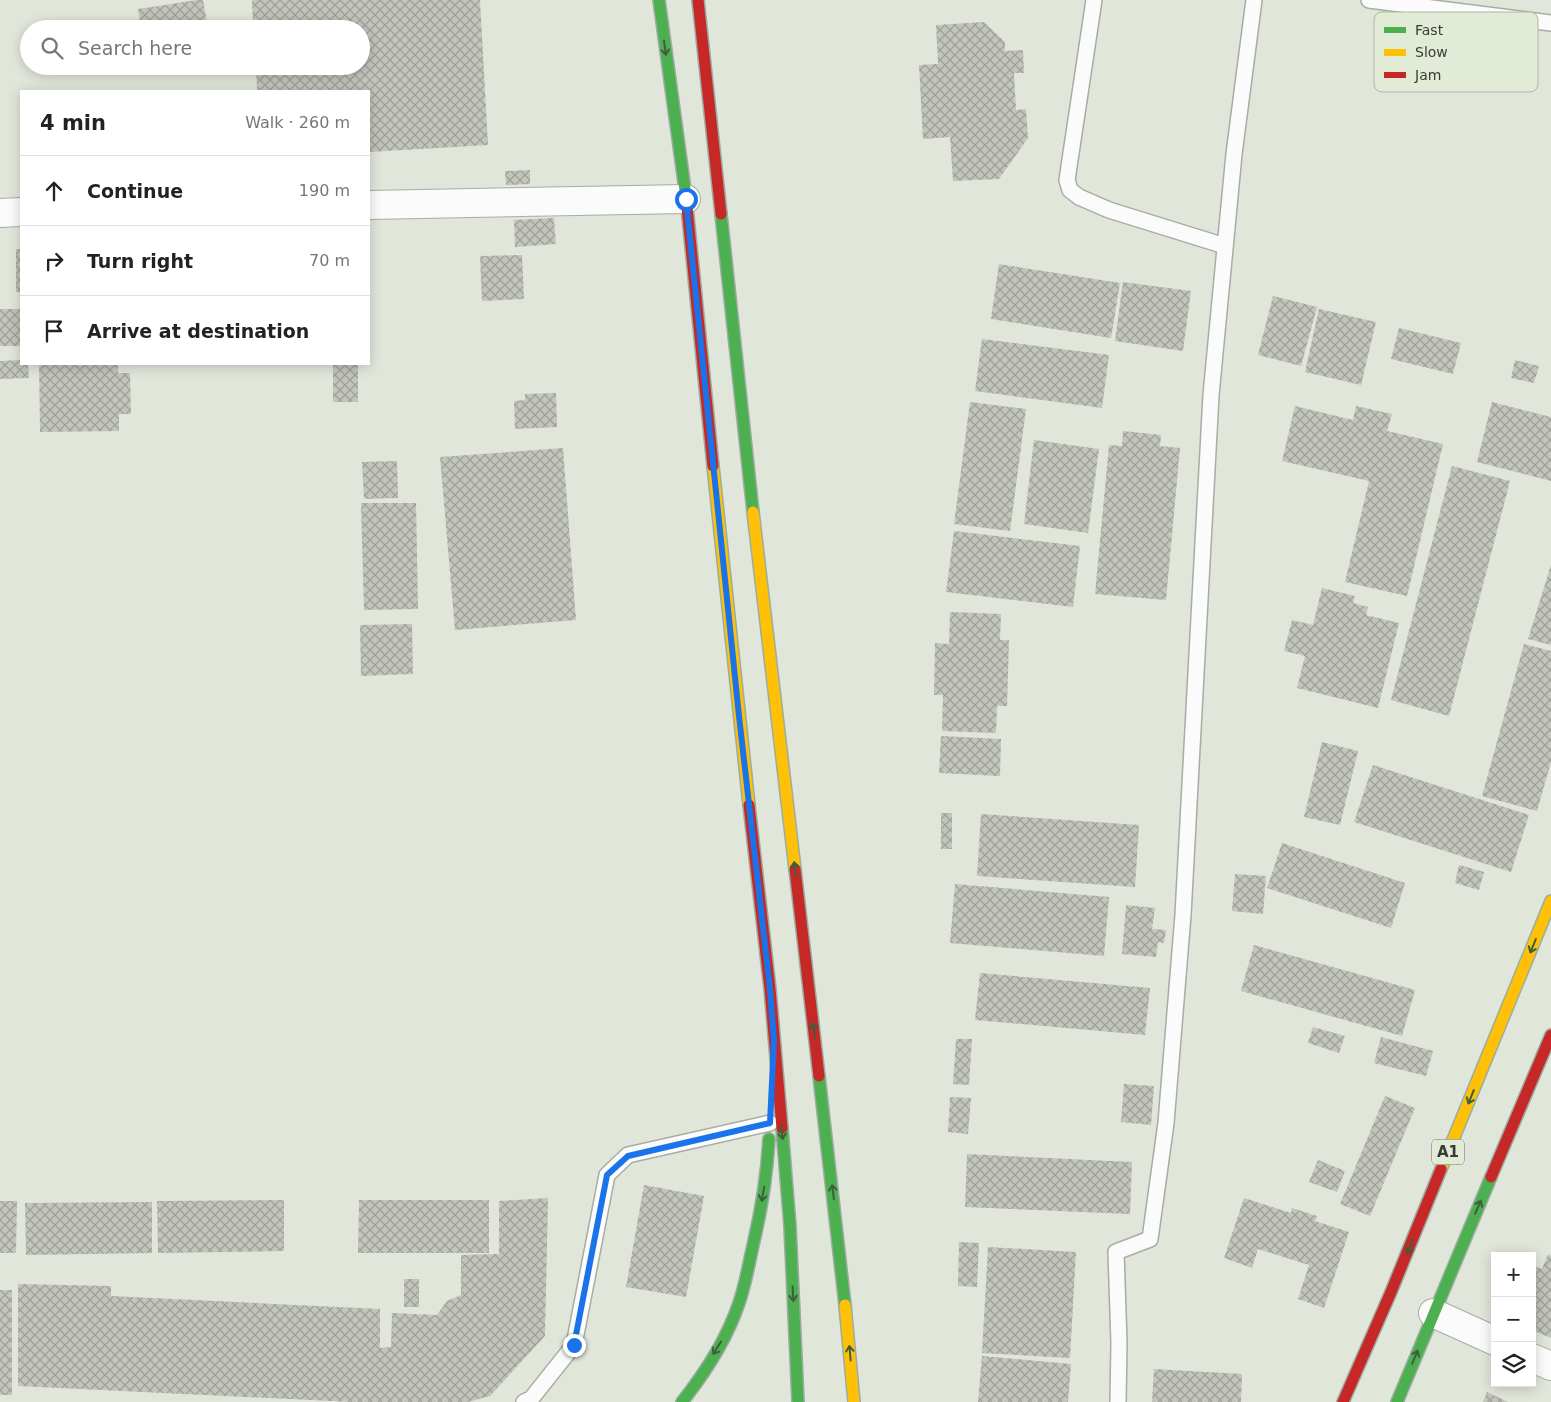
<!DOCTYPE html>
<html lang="en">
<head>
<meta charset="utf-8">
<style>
  :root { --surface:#fff; --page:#f2f2f2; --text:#222; --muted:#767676; --line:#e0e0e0 }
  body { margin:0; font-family:"DejaVu Sans",sans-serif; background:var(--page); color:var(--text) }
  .controls { position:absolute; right:15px; bottom:15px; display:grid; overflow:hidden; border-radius:0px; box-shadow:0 2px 12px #0003 }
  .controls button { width:45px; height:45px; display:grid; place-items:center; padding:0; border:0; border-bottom:1px solid var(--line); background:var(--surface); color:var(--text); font:25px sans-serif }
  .stop { position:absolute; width:15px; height:15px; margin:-11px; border:4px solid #1a73e8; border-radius:50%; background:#fff }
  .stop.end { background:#1a73e8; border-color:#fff; box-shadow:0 1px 5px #0008 }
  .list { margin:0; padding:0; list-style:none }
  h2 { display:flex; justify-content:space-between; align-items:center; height:65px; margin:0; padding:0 20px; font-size:21px }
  h2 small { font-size:16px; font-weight:400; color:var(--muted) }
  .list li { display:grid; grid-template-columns:32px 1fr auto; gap:15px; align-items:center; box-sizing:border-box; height:70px; padding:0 20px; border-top:1px solid var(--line) }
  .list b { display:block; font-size:19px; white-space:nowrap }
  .list em { font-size:16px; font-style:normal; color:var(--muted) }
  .icon { flex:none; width:28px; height:28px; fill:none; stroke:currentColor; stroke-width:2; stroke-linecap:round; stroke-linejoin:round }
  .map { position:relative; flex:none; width:1551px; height:1402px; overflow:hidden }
  .search { position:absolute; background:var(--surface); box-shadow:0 2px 12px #0003; left:20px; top:20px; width:350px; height:55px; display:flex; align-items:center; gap:12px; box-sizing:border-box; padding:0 18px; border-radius:28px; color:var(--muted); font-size:19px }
  .panel { position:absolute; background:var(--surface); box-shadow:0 2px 12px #0003; left:20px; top:90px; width:350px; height:275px; border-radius:0px }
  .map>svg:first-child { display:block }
  .building { fill:url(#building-cross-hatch) }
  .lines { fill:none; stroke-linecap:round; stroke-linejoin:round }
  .lane-casing { stroke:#a8aca3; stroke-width:18 }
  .street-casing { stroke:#a8aca3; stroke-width:30 }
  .fast-casing { stroke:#9bada0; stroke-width:14 }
  .slow-casing { stroke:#9bada0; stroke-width:14 }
  .jam-casing { stroke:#9bada0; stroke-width:14 }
  .lane { stroke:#fafbfa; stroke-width:15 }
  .street { stroke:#fafbfa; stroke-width:28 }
  .fast { stroke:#4caf50; stroke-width:11 }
  .slow { stroke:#ffc107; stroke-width:11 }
  .jam { stroke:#c62828; stroke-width:11 }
  .oneway { stroke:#3f5e3c }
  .route { stroke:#1a73e8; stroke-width:6 }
  .labels { text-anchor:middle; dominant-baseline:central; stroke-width:5; stroke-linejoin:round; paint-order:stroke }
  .shield { fill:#e1ebd6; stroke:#6b7065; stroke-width:1 }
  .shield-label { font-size:15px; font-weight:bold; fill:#393c34 }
  .key { fill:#e1ebd6; stroke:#afb6a5; stroke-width:1 }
  .key-label { font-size:14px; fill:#393c34 }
</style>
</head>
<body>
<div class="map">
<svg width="1551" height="1402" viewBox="0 0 1551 1402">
  <defs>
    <pattern id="building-cross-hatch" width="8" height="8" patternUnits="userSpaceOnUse" patternTransform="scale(1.25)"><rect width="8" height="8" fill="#c3c4bb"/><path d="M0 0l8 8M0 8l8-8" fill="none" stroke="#9fa099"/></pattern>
  </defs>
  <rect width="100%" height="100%" fill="#e1e6db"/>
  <!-- building -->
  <g class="building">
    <polygon points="197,0 203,0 208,29 141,29 138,9"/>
    <polygon points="252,0 480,0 488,145 369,152 369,91 257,91 256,66 361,66 361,29 253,29"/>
    <polygon points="984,22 1005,42 1005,51 1023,50 1024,73 1014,73 1016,110 1026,109 1028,138 999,179 953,181 950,137 923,139 919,65 938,64 936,25"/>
    <polygon points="530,170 530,184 506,185 505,171"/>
    <polygon points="554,218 556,244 515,247 514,220"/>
    <rect x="16" y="249" width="5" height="43"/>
    <polygon points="522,255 524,299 482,301 480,256"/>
    <polygon points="999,264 1120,283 1111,338 991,319"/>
    <polygon points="1123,282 1191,291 1183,351 1115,341"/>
    <polygon points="1273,296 1317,307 1301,366 1258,355"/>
    <rect x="0" y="309" width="21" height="37"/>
    <polygon points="1319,309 1376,322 1361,385 1305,372"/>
    <polygon points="1399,328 1461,343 1453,374 1391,359"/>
    <polygon points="982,339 1109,355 1102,408 975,391"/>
    <polygon points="21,360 21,364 28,364 29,378 0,379 0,361"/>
    <polygon points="1515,360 1539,366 1534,383 1511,378"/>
    <polygon points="39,364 118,364 118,373 130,373 131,414 119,414 119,431 40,432"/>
    <rect x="333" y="364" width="25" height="38"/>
    <polygon points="556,393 557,427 515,429 514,401 525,400 525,394"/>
    <polygon points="970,402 1026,409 1010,531 954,524"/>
    <polygon points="1492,402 1551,417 1551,481 1477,462"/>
    <polygon points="1295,406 1353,420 1356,406 1392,414 1387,431 1443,444 1407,596 1345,582 1369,481 1282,461"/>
    <polygon points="1123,431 1161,435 1160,446 1180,448 1166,600 1095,594 1109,445 1122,446"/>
    <polygon points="1034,440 1099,449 1088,533 1024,524"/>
    <polygon points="563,448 576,620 455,630 440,457"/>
    <polygon points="397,461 398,498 364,499 362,462"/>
    <polygon points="1452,466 1510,481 1449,716 1391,700"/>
    <polygon points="361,503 416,503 418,609 364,610"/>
    <polygon points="954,531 1080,546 1073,607 946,592"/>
    <polygon points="1551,565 1551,645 1528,639"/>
    <polygon points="1322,588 1355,596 1353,603 1368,607 1366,615 1399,623 1378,708 1297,688 1305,656 1284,651 1292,620 1313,625"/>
    <polygon points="950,612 1001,614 1000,640 1009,640 1007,706 997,706 996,733 942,731 943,695 934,695 935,643 949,644"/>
    <polygon points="412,624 413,674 361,676 360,625"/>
    <polygon points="1524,644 1551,651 1551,762 1537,811 1482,796"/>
    <polygon points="941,736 1001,739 1000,776 939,773"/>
    <polygon points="1322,742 1358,751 1340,825 1304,817"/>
    <polygon points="1373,765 1529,815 1511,872 1354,822"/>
    <rect x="941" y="813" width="11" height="36"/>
    <polygon points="981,814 1139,825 1135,887 977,876"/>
    <polygon points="1282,843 1405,883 1391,928 1267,888"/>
    <polygon points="1459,865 1484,872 1479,890 1455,883"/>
    <polygon points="1235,874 1266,876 1263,914 1232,911"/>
    <polygon points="955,884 1109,897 1104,956 950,943"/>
    <polygon points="1126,905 1155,908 1152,929 1166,930 1164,943 1158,942 1156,957 1122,954"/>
    <polygon points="1254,945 1415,990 1402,1036 1241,991"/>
    <polygon points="980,973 1150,988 1145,1035 975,1020"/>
    <polygon points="1313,1027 1345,1036 1339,1053 1308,1043"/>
    <polygon points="1381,1037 1433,1051 1426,1076 1374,1063"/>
    <polygon points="956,1039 972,1039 969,1085 953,1084"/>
    <polygon points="1124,1084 1154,1086 1151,1125 1121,1122"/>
    <polygon points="1385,1096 1415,1108 1370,1216 1340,1204"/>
    <polygon points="950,1097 971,1098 968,1134 948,1132"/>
    <polygon points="967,1154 1132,1162 1130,1214 965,1207"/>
    <polygon points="1318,1160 1345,1171 1337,1192 1309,1182"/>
    <polygon points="644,1185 704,1196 686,1297 626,1287"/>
    <polygon points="548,1198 545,1336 490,1396 468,1402 351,1402 18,1386 18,1284 111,1286 111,1296 380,1309 380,1348 391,1347 392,1313 437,1315 447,1301 461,1295 461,1255 499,1254 499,1201"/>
    <polygon points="1244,1198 1291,1213 1292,1208 1317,1216 1315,1221 1349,1232 1324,1308 1298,1299 1309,1265 1258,1249 1252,1268 1224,1258"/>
    <polygon points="284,1200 284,1251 158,1253 157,1201"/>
    <polygon points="359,1200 489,1200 489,1253 358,1253"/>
    <polygon points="0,1201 17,1201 16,1253 0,1253"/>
    <polygon points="152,1202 152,1253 26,1255 25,1203"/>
    <polygon points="959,1242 979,1243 977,1287 958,1286"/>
    <polygon points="988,1247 1076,1252 1070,1358 982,1353"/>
    <polygon points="1548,1254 1551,1256 1551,1338 1532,1330 1532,1268 1533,1266 1542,1269"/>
    <rect x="404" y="1279" width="15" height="28"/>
    <rect x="0" y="1290" width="12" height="105"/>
    <polygon points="982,1356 1071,1364 1068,1402 978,1402"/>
    <polygon points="1154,1369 1242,1374 1241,1402 1152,1402"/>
    <polygon points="1487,1392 1508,1402 1483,1402"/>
  </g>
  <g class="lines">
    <defs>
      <g id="lane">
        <polyline points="1094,0 1067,180 1070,190 1079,197 1109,210 1225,246"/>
        <polyline points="1369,0 1551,23"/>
        <polyline points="524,1402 531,1399 574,1345 607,1175 628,1155 770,1123"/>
        <polyline points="1118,1402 1119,1343 1116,1252 1150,1239 1166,1123 1183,915 1211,395 1234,154 1254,0"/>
      </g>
      <g id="street">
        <polyline points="369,205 686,199"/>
        <polyline points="0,213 21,212"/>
        <polyline points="1433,1313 1495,1341"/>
        <polyline points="1532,1358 1551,1366"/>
      </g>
      <g id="fast">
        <polyline points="659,0 686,197"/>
        <polyline points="721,214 753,512"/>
        <polyline points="819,1076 845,1305"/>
        <polyline points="782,1128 790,1226 798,1402"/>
        <path d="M682,1402C705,1373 727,1339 739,1303C746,1283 749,1262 754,1241C762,1207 767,1173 769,1139"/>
        <polyline points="1397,1402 1491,1177"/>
      </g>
      <g id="slow">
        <polyline points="713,466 749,805"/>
        <polyline points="753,512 795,869"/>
        <polyline points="1441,1169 1551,901"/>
        <polyline points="845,1305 854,1402"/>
      </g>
      <g id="jam">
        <polyline points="698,0 721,214"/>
        <polyline points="686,197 713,466"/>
        <polyline points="749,805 770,989 782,1128"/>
        <polyline points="795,869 819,1076"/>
        <polyline points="1491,1177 1551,1035"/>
        <polyline points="1343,1402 1391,1292 1441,1169"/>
      </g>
    </defs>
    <!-- lane casing -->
    <use href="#lane" class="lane-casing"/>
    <!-- street casing -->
    <use href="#street" class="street-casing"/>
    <!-- fast casing -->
    <use href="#fast" class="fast-casing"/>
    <!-- slow casing -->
    <use href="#slow" class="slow-casing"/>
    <!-- jam casing -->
    <use href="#jam" class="jam-casing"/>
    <!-- lane -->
    <use href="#lane" class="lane"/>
    <!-- street -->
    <use href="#street" class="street"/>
    <!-- fast -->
    <use href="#fast" class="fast"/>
    <!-- slow -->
    <use href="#slow" class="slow"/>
    <!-- jam -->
    <use href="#jam" class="jam"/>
  </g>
  <!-- one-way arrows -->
  <defs><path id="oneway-shaft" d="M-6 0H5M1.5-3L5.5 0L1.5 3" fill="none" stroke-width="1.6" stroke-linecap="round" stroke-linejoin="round" transform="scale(1.25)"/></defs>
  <g class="oneway">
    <use href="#oneway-shaft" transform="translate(665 48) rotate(82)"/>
    <use href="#oneway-shaft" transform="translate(795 869) rotate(-97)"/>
    <use href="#oneway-shaft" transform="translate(1533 946) rotate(112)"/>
    <use href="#oneway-shaft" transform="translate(814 1030) rotate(-97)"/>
    <use href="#oneway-shaft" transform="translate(1471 1097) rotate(112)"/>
    <use href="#oneway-shaft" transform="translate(782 1132) rotate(85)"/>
    <use href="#oneway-shaft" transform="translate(833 1192) rotate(-97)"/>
    <use href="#oneway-shaft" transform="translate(763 1194) rotate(100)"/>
    <use href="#oneway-shaft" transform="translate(1478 1207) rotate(-67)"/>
    <use href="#oneway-shaft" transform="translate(1410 1247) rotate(112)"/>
    <use href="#oneway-shaft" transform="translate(793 1294) rotate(87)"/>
    <use href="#oneway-shaft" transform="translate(717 1348) rotate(122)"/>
    <use href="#oneway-shaft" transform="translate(850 1353) rotate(-95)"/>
    <use href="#oneway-shaft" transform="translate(1415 1357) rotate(-67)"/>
  </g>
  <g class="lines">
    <!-- route -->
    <polyline class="route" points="574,1345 607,1175 628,1156 770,1123 774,1041 770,989 739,716 686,199"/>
  </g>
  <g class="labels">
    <!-- shield labels -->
    <rect class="shield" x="1432" y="1139.5" width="32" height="25" rx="4"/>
    <g class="shield-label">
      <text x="1448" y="1152">A1</text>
    </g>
  </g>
  <!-- legend -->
  <rect x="1374" y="12" width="164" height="80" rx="8" class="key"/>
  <rect x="1384" y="27" width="22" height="6" fill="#4caf50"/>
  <rect x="1384" y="49" width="22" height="7" fill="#ffc107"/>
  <rect x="1384" y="72" width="22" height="6" fill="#c62828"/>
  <g class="key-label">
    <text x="1415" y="35">Fast</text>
    <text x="1415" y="57">Slow</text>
    <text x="1415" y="80">Jam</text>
  </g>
</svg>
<div class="controls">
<button>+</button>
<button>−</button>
<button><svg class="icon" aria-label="layers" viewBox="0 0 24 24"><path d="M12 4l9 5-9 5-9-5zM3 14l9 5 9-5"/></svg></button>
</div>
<div class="stop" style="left:686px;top:199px"></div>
<div class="stop end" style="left:574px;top:1345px"></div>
<div class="search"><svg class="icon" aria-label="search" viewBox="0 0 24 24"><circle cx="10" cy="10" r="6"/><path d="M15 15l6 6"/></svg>Search here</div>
<section class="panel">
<h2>4 min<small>Walk · 260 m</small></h2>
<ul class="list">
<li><svg class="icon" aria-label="ahead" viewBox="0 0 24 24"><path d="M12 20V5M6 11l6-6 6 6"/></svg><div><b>Continue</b></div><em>190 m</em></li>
<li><svg class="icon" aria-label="right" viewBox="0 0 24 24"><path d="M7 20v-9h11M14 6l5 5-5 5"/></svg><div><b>Turn right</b></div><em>70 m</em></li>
<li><svg class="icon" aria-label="arrive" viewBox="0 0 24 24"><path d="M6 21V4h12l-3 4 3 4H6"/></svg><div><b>Arrive at destination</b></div></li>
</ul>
</section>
</div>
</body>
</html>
